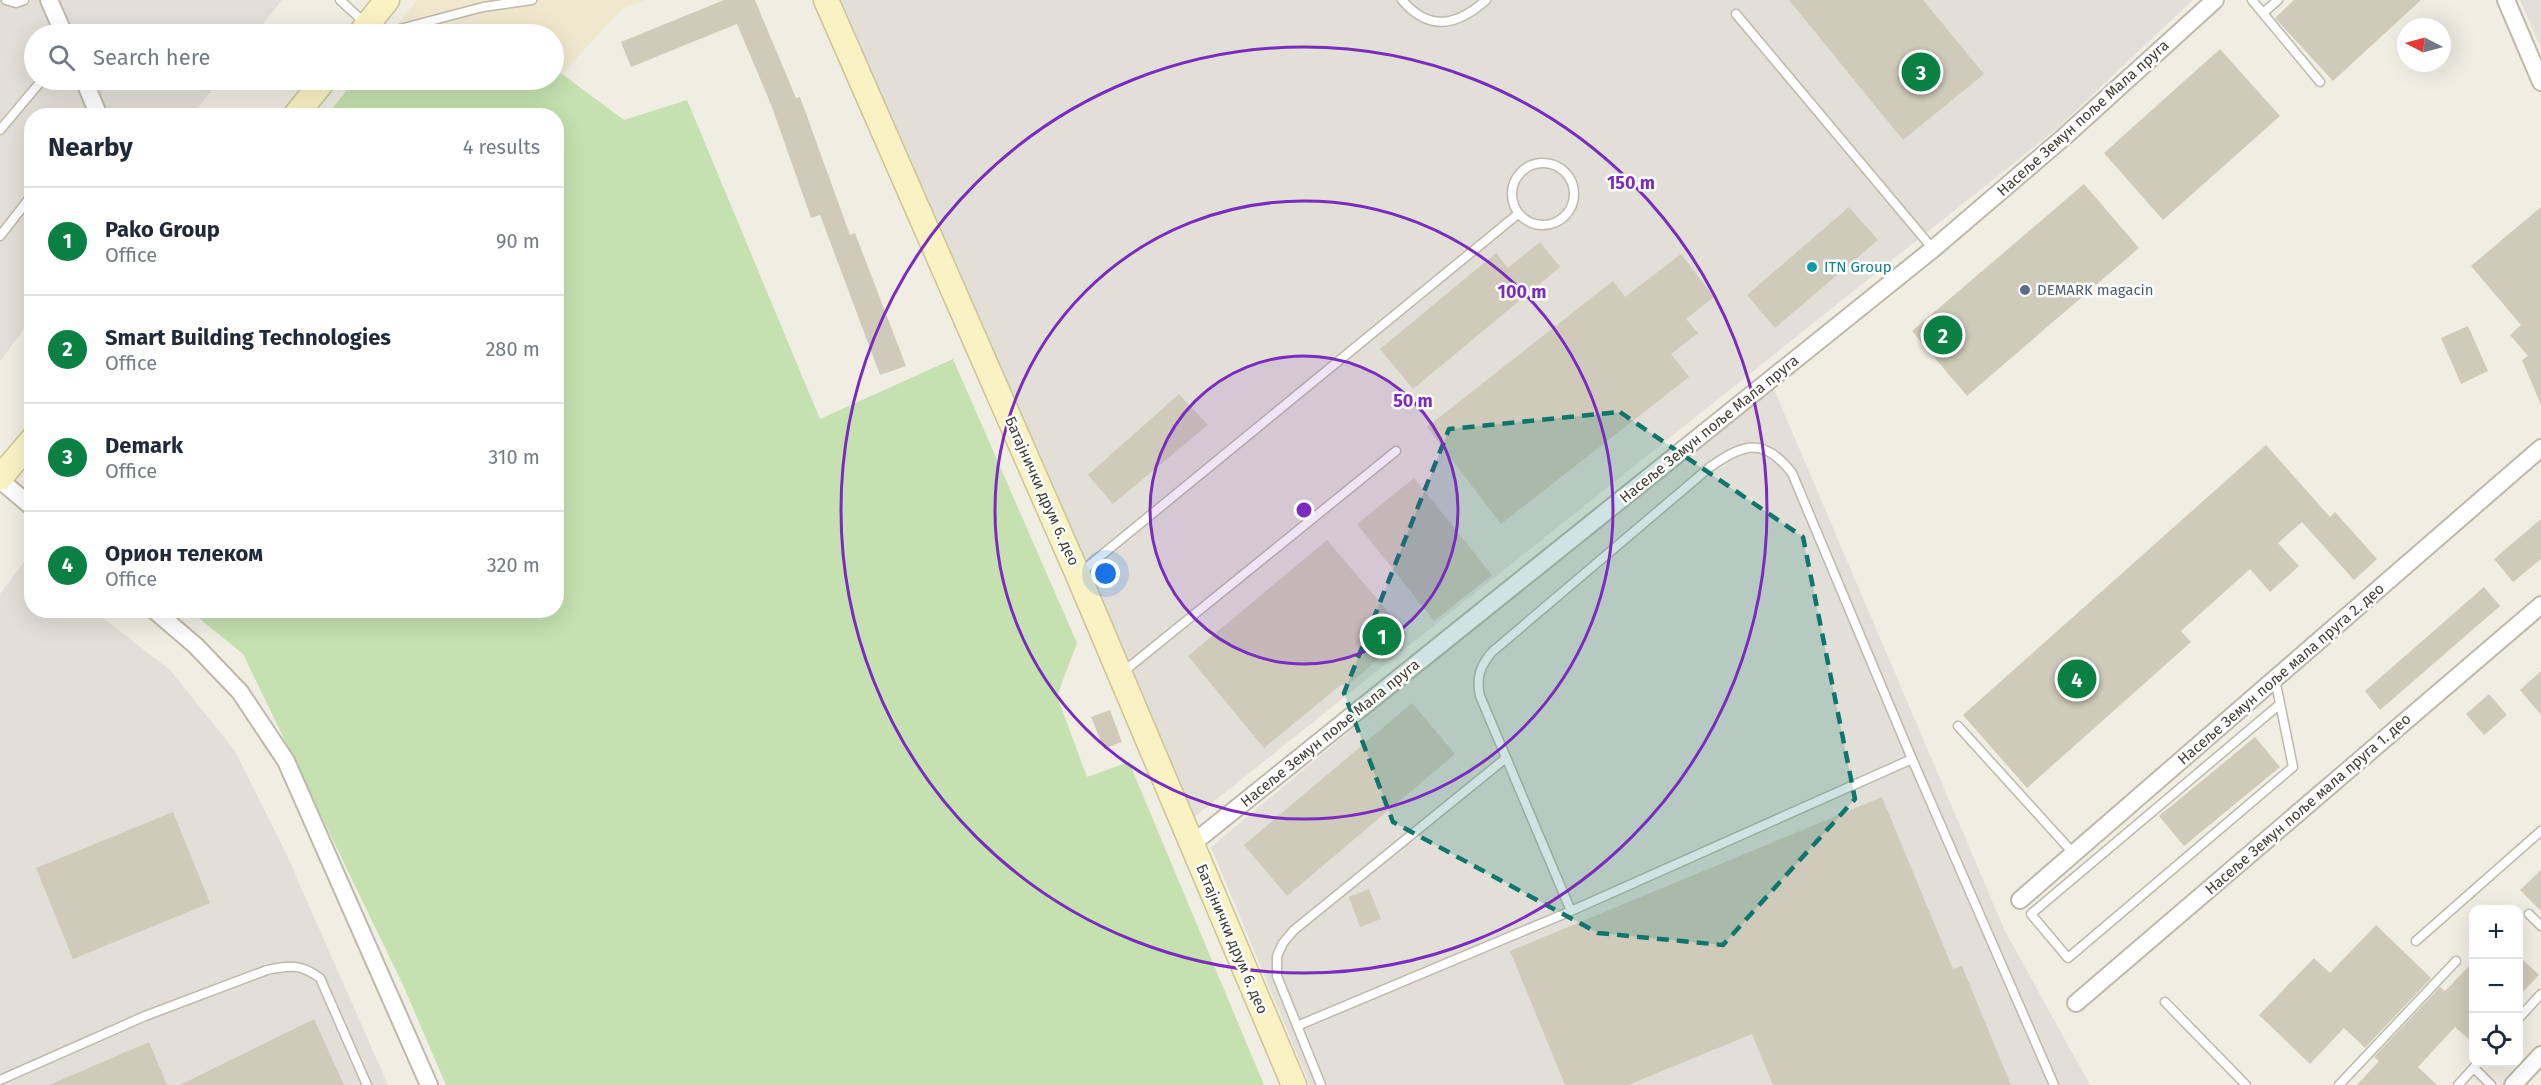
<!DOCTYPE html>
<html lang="en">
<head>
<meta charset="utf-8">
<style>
  :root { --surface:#fff; --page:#f6f6f7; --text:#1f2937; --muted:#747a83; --line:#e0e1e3; --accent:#0b8043 }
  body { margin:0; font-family:"Fira Sans",sans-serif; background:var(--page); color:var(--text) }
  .controls { position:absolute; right:18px; bottom:18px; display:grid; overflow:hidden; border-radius:12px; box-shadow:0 6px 24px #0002 }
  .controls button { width:54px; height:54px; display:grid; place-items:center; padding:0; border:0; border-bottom:2px solid var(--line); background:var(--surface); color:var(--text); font:30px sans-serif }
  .compass { position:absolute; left:2397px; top:18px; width:54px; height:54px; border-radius:50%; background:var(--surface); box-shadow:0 6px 24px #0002; rotate:276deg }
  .you { position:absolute; left:1106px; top:574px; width:21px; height:21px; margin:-15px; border:4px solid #fff; border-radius:50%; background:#1a73e8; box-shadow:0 0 0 9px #1a73e833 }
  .badge { display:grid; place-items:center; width:39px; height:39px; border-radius:50%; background:var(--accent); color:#fff; font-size:20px; font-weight:700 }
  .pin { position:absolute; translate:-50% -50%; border:3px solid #fff; box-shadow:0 2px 6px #0006 }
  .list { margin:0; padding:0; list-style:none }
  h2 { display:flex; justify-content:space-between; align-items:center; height:78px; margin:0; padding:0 24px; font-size:26px }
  h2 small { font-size:20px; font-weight:400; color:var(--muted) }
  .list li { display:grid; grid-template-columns:39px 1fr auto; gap:18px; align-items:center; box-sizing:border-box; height:108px; padding:0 24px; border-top:2px solid var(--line) }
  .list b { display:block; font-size:22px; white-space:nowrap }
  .list p { margin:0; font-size:20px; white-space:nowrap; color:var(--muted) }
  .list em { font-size:20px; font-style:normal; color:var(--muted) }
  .icon { flex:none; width:33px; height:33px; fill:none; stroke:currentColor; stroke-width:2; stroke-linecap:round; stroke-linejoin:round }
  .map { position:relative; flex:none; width:2541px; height:1085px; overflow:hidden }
  .search { position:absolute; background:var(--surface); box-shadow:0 6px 24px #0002; left:24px; top:24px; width:540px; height:66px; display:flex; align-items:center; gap:15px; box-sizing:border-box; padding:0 21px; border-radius:33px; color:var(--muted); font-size:22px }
  .panel { position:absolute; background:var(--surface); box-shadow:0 6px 24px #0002; left:24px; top:108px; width:540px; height:510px; border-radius:24px }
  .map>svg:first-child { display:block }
  .commercial { fill:#f0e7cf }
  .industrial { fill:#e2dfd8 }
  .green { fill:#c4e1af }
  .building { fill:#d0caba }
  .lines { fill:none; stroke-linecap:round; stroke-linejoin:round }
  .lane-casing { stroke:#bdb9aa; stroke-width:11 }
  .street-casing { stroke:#bdb9aa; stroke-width:20 }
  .secondary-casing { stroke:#ccc496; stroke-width:27 }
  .path { stroke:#bab39a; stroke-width:4; stroke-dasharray:3 3; stroke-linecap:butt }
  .lane { stroke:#fff; stroke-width:8 }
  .street { stroke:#fff; stroke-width:16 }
  .secondary { stroke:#f9f3c4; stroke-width:24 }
  .marked { fill:#0f766e; fill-opacity:0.2; stroke:#0f766e; stroke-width:4.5; stroke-dasharray:12 8; stroke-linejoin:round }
  .ring { fill:none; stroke:#7b2cbf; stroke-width:3 }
  .culture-dot { fill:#0f9aa8; stroke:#fff; stroke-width:2 }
  .service-dot { fill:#5c6f8a; stroke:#fff; stroke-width:2 }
  .labels { text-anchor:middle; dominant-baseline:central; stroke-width:5; stroke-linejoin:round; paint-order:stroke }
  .street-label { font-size:15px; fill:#413e34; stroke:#fff }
  .culture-label { font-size:15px; fill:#0d838f; stroke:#fff; text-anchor:start }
  .service-label { font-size:15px; fill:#4e5e75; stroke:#fff; text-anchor:start }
  .centre { fill:#7b2cbf; stroke:#fff; stroke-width:3 }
  .ring-label { font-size:18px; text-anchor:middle; font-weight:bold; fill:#7b2cbf; stroke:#fff; stroke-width:5; stroke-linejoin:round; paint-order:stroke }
</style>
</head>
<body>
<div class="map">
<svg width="2541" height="1085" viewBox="0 0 2541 1085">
  <rect width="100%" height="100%" fill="#f0eee3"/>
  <!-- commercial -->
  <polygon class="commercial" points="417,0 645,0 622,9 562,74 554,72 554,34 390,34"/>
  <!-- industrial -->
  <g class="industrial">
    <polygon points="0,0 282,0 255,34 34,34 34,80 220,80 192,115 32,116 31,320 0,361"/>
    <polygon points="834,0 2193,0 2054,131 1193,818"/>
    <polygon points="2520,0 2541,0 2541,48"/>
    <polygon points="1770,380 2005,931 2090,1085 1310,1085 1211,847"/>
    <polygon points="27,558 31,562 32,610 94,611 170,670 235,751 285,851 388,1085 0,1085 0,594"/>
  </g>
  <!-- green -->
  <polygon class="green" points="554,72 562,74 624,120 687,100 820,419 953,359 1077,643 1057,696 1087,777 1129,762 1264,1085 446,1085 403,985 243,654 190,611 556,610 556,116 327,115 355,80 554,80"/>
  <!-- building -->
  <g class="building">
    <polygon points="724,0 755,0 796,98 800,97 850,235 855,233 906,366 880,375 820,215 811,218 772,107 737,24 631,67 621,42"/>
    <polygon points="1789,0 1923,0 1984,74 1903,140"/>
    <polygon points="2294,0 2421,0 2333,81 2275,18"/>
    <polygon points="2220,49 2280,116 2163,220 2104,153"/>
    <polygon points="2084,184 2139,248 1967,396 1912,331"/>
    <polygon points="1849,207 1878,240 1775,328 1747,295"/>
    <polygon points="2541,207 2541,405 2522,360 2528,356 2510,335 2521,325 2471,266"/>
    <polygon points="1540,242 1560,267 1413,389 1380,349 1496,253 1508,268"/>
    <polygon points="1681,254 1714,297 1686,319 1698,333 1671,354 1689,377 1501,524 1427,427 1613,281 1625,297"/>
    <polygon points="2468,326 2488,371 2461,384 2441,338"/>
    <polygon points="1179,394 1208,425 1113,504 1088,475"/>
    <polygon points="2266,445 2330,517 2335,512 2377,559 2354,580 2302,522 2278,543 2299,566 2270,592 2250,569 2181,631 2191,642 2027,788 1963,715"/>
    <polygon points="1414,478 1492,575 1434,621 1357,524"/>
    <polygon points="2541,519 2541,559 2513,582 2494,559"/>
    <polygon points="1327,540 1407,634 1345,688 1342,684 1264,748 1188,656"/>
    <polygon points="2484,587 2500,606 2380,710 2365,691"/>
    <polygon points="2541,671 2541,715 2520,690"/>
    <polygon points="2489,694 2507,715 2484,735 2466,714"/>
    <polygon points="1412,703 1455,754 1287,896 1244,845"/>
    <polygon points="1110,710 1122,742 1104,749 1091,717"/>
    <polygon points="2255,737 2280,767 2184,846 2159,816"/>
    <polygon points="1882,797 1953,969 1962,966 2011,1085 1773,1085 1752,1034 1628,1085 1565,1085 1510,951"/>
    <polygon points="173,812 210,903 73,959 36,868"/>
    <polygon points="2541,870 2541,911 2520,890"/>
    <polygon points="1369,889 1381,919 1360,927 1349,897"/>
    <polygon points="2376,925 2431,978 2365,1048 2344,1028 2310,1064 2259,1015 2314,958 2330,973"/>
    <polygon points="2518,955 2539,975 2518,997"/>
    <polygon points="2474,961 2474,1044 2455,1027 2418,1067 2437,1085 2357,1085 2379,1061 2374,1057 2440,987 2445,991"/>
    <polygon points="314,1019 344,1085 180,1085"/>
    <polygon points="149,1042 167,1085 49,1085"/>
  </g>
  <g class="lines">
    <defs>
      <g id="lane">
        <polyline points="6,0 16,3 24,0"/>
        <polyline points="340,0 365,23"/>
        <path d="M1402,0C1429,32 1457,26 1486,0"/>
        <polyline points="2252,0 2320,82"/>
        <polyline points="2263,13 2278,0"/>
        <polyline points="1736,14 1933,249"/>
        <polyline points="381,34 483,7 532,0"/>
        <polyline points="0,130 42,80"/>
        <circle cx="1543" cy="194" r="31"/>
        <polyline points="0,236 32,195"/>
        <polyline points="1081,572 1518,214"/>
        <polyline points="1123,672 1396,451"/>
        <polyline points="2275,679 2293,767 2068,958 2031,914 2280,704"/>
        <polyline points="1958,726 2074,854"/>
        <path d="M1571,911L1480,696C1476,678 1480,666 1492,652L1710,467C1744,443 1764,437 1792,473L1912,759"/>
        <polyline points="2529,914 2541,926"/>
        <polyline points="2416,941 2541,831"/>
        <polyline points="2165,1002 2246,1085"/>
        <polyline points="2518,1019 2541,994"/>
        <polyline points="1297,1026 1571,911 1912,759 2054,1085"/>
        <polyline points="2474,1068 2491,1085"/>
        <path d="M0,1080L145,1016L267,970C290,965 301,964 320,978L367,1085"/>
        <polyline points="1321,1085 1277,976 1277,956 1283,943 1294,930 1506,758"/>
        <polyline points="2339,1085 2456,961"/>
        <polyline points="2458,1085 2479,1062"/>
      </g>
      <g id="street">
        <polyline points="49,0 64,34"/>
        <polyline points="2506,0 2541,82"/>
        <polyline points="84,80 99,116"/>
        <polyline points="0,480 32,507"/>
        <polyline points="154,610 196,646 240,692 286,761 429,1085"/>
        <polyline points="1192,844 1933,249 2064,137 2215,0"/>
        <polyline points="2020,900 2541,448"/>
        <polyline points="2076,1003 2541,605"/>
        <polyline points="2513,1085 2541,1055"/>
      </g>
      <g id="secondary">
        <polyline points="826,0 1078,575 1294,1085"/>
        <polyline points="360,34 387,0"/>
        <polyline points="295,116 324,80"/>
        <polyline points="0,478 32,440"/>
      </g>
    </defs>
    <!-- lane casing -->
    <use href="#lane" class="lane-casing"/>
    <!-- street casing -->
    <use href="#street" class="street-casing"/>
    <!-- secondary casing -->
    <use href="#secondary" class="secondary-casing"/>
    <!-- path -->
    <polyline class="path" points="345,87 351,80"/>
    <!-- lane -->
    <use href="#lane" class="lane"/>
    <!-- street -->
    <use href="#street" class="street"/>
    <!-- secondary -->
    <use href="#secondary" class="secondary"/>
  </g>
  <!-- marked area -->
  <path class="marked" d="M1620,412L1803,537L1855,799L1723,945L1598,933L1393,822L1344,693L1449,429Z"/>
  <!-- distance rings -->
  <circle cx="1304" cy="510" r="154" fill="#7b2cbf" fill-opacity=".12"/>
  <g class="ring">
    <circle cx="1304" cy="510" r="154"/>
    <circle cx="1304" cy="510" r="309"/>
    <circle cx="1304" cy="510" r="463"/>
  </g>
  <!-- markers -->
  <circle class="culture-dot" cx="1812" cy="267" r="6"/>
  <circle class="service-dot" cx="2025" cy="290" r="6"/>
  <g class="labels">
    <!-- street labels -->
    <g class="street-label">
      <text transform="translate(2083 118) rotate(-42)">Насеље Земун поље Мала пруга</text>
      <text transform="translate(1709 429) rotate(-39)">Насеље Земун поље Мала пруга</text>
      <text transform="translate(1042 491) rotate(66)">Батајнички друм 6. део</text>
      <text transform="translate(2281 674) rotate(-41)">Насеље Земун поље мала пруга 2. део</text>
      <text transform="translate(1330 733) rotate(-39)">Насеље Земун поље Мала пруга</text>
      <text transform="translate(2308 804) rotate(-41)">Насеље Земун поље мала пруга 1. део</text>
      <text transform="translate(1232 939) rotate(67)">Батајнички друм 6. део</text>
    </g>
    <!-- culture labels -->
    <g class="culture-label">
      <text x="1824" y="267">ITN Group</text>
    </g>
    <!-- service labels -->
    <g class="service-label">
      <text x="2037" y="290">DEMARK magacin</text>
    </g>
  </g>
  <circle cx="1304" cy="510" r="9" class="centre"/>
  <g class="ring-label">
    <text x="1631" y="189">150 m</text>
    <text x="1522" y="298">100 m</text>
    <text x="1413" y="407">50 m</text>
  </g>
</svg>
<div class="controls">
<button>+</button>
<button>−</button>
<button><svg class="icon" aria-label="locate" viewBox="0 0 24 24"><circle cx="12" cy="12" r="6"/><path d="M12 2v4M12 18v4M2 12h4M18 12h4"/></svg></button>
</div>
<svg class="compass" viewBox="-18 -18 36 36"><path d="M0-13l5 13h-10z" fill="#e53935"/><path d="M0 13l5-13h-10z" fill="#747a83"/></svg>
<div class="you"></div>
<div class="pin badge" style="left:1382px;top:636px">1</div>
<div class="pin badge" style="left:1943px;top:335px">2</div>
<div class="pin badge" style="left:1921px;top:72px">3</div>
<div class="pin badge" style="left:2077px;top:679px">4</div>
<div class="search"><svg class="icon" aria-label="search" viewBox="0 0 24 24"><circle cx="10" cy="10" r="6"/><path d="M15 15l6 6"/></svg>Search here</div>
<section class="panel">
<h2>Nearby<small>4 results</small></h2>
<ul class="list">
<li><span class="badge">1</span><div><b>Pako Group</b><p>Office</p></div><em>90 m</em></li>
<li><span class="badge">2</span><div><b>Smart Building Technologies</b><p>Office</p></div><em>280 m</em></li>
<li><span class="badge">3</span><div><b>Demark</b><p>Office</p></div><em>310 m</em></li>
<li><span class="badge">4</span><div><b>Орион телеком</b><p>Office</p></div><em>320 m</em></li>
</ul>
</section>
</div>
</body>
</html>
